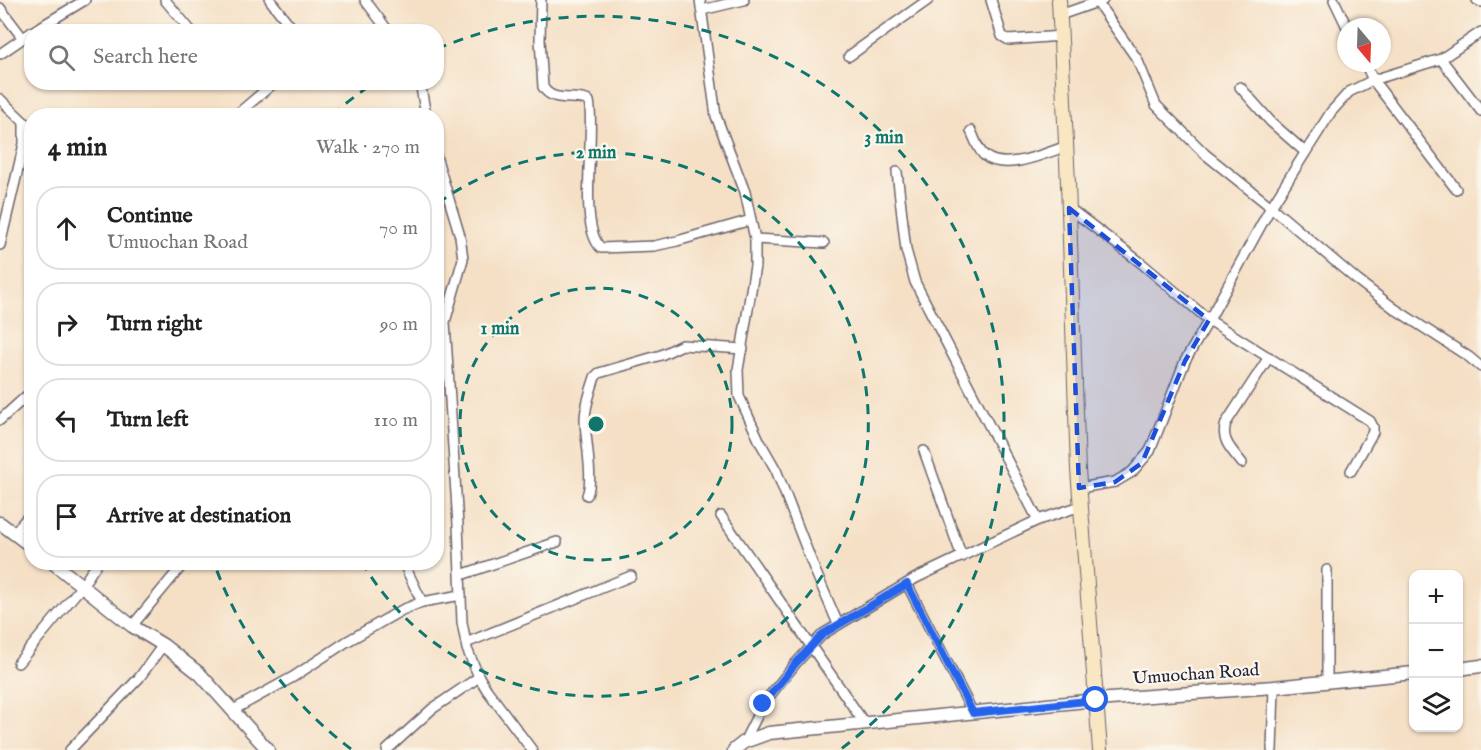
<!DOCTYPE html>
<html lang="en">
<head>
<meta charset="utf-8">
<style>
  :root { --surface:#fff; --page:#f6f6f6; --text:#222; --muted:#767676; --line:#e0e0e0 }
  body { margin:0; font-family:"IM FELL English",serif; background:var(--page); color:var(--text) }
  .controls { position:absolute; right:18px; bottom:18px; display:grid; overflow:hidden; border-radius:12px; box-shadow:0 2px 4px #0004 }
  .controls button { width:54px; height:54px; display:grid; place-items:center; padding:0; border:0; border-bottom:2px solid var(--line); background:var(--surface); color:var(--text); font:30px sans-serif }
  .compass { position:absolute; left:1337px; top:18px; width:54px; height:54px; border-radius:50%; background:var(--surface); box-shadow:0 2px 4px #0004; rotate:161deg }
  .stop { position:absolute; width:18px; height:18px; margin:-14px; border:4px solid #2563eb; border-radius:50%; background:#fff }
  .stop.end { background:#2563eb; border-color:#fff; box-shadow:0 2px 6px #0008 }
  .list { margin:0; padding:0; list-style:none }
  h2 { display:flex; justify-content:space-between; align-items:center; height:78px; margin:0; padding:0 24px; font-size:26px }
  h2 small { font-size:20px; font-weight:400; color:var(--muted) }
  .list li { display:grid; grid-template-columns:39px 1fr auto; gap:18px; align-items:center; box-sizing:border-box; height:84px; margin:0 12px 12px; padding:0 12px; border:2px solid var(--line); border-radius:24px }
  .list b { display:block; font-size:22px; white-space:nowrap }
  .list p { margin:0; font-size:20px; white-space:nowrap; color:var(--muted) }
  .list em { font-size:20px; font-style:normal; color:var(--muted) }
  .icon { flex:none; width:33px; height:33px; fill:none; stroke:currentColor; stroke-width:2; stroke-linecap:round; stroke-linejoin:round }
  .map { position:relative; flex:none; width:1481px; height:750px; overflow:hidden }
  .search { position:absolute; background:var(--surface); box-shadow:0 2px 4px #0004; left:24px; top:24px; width:420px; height:66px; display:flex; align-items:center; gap:15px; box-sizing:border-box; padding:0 21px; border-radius:24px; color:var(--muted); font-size:22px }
  .panel { position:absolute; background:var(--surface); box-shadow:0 2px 4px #0004; left:24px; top:108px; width:420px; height:462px; border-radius:24px }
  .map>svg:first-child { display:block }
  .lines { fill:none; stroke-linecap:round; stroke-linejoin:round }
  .minor-casing { stroke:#6c646c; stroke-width:12 }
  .tertiary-casing { stroke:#6c646c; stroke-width:15 }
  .secondary-casing { stroke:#6c646c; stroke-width:16 }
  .minor { stroke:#fff; stroke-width:9 }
  .tertiary { stroke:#fff; stroke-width:12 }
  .secondary { stroke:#f9e7c3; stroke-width:14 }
  .route { stroke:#2563eb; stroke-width:8 }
  .marked { fill:#1d4ed8; fill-opacity:0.2; stroke:#1d4ed8; stroke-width:4.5; stroke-dasharray:12 8; stroke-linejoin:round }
  .ring { fill:none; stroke:#0f766e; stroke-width:3; stroke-dasharray:10 8 }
  .labels { text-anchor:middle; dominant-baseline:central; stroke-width:4.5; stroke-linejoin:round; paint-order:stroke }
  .street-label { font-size:18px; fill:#22223b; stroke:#fbf7ec }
  .centre { fill:#0f766e; stroke:#fbf7ec; stroke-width:3 }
  .ring-label { font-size:18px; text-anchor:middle; font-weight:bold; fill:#0f766e; stroke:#fbf7ec; stroke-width:4.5; stroke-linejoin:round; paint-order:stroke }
</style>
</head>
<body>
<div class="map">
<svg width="1481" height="750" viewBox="0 0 1481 750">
  <rect width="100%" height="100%" fill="#fbf7ec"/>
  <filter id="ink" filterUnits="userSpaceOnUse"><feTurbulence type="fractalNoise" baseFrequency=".0167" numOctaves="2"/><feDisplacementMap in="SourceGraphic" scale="12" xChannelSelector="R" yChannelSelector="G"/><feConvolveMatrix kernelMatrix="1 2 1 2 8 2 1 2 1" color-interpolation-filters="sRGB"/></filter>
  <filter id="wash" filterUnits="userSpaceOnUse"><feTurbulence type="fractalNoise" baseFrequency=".008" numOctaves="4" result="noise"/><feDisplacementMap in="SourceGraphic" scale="24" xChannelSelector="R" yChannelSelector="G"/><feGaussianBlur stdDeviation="1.35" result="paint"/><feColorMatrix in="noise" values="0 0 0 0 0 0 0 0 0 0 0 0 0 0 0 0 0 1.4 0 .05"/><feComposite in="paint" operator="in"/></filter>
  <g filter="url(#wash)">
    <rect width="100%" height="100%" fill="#f5e0c6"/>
  </g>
  <g filter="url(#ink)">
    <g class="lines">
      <defs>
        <g id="minor">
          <polyline points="165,0 192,32"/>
          <polyline points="270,0 295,32"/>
          <polyline points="365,0 389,32"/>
          <path d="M541,0L540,40L543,87C553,104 574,94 589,101C596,134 577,225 601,248L654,246L677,241L751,220"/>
          <polyline points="700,0 716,116 745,192 755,239 755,266 738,370 739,396 760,442 776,470 814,568 838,624"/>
          <polyline points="991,0 1002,36 1009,40 1061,36"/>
          <polyline points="1334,0 1347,27"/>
          <polyline points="1477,0 1481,2"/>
          <polyline points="1097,2 1137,59 1156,105 1205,154 1271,207 1357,280 1395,309 1469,357 1481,367"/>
          <polyline points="0,8 22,37"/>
          <polyline points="702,10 744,0"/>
          <polyline points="1060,15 1103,0"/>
          <polyline points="32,32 85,0"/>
          <polyline points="0,54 32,32"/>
          <polyline points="849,56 928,0"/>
          <polyline points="1441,59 1481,111"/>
          <polyline points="1365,63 1373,80 1456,189"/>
          <polyline points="420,82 426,116"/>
          <polyline points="1240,87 1271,122 1305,152"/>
          <polyline points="0,99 24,122 32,126"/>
          <polyline points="235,116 275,82"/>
          <path d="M971,131C975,139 978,151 985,156C1005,172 1046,153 1067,146"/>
          <polyline points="436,156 460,236 463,259 445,322 458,525 462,622 467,649 479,677 487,690 532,750"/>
          <polyline points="897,172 906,250 915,282 1038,520"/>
          <polyline points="1069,208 1140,262 1209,320 1370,421 1373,427 1373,432 1351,471"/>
          <polyline points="755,239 824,243"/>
          <polyline points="0,245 24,144 24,122"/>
          <polyline points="0,420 32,391"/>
          <polyline points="924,451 962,557"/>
          <path d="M1242,463C1232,450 1220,440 1226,423L1269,357"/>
          <polyline points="1079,488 1115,482 1132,472 1150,451 1185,361 1209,320 1271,207 1331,112 1349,92 1373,80 1441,59 1481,32"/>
          <path d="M587,495C594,480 585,438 585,419C585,406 591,390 595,377L599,373L661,355L682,345L743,349"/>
          <polyline points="721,516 865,724"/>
          <polyline points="14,533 32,512"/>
          <polyline points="403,562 422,602"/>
          <polyline points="1327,570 1327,681"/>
          <polyline points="461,575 557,542"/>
          <polyline points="907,584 973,713"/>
          <polyline points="132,626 180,568"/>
          <polyline points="466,643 631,576"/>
          <polyline points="18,663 82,586 98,562"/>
          <polyline points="233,710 293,677 346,642 402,610 422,602 461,595"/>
          <polyline points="744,742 763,704 796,663 823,634 916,578 1038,520 1081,506"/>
          <polyline points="70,750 139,678 163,645"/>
          <polyline points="387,750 432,709 479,677"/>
          <polyline points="1272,750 1274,687"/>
        </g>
        <g id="tertiary">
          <polyline points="0,523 32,547"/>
          <polyline points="52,562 132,626 163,645 200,674 268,750"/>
          <polyline points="1458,669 1481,666"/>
          <polyline points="734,750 744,742 769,733 1096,700 1274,687 1414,673"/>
        </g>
        <polyline id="secondary" points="1059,0 1068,183 1078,470 1100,750"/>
      </defs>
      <!-- minor casing -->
      <use href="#minor" class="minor-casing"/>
      <!-- tertiary casing -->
      <use href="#tertiary" class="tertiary-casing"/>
      <!-- secondary casing -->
      <use href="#secondary" class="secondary-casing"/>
      <!-- minor -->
      <use href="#minor" class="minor"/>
      <!-- tertiary -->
      <use href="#tertiary" class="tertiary"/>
      <!-- secondary -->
      <use href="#secondary" class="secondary"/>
    </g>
  </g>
  <g class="lines" filter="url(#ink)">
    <!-- route -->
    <polyline class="route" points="763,704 796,663 823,634 907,584 973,713 1096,700"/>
  </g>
  <!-- marked area -->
  <path class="marked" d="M1069,208L1209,320L1185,361L1142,463L1115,482L1079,488Z"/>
  <!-- distance rings -->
  <g class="ring">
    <circle cx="596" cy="424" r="136"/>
    <path d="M438 203A272 272 0 1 1 363 564"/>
    <path d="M351 749A407 407 0 0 1 214 563M332 115A407 407 0 0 1 374 83M437 49A407 407 0 0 1 841 749"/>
  </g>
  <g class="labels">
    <!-- street labels -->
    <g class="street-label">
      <text transform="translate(1196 675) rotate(-4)">Umuochan Road</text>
    </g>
  </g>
  <circle cx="596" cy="424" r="9" class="centre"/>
  <g class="ring-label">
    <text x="884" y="143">3 min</text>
    <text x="596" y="158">2 min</text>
    <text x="500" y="334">1 min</text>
  </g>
</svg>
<div class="controls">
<button>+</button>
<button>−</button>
<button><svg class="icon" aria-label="layers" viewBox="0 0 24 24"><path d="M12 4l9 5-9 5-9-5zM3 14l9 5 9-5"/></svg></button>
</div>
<svg class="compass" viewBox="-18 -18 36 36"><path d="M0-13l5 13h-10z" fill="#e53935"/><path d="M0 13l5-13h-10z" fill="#767676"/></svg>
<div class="stop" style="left:1096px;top:700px"></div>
<div class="stop end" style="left:763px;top:704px"></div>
<div class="search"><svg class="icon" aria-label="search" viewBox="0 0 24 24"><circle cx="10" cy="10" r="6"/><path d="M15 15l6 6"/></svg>Search here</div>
<section class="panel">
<h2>4 min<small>Walk · 270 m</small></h2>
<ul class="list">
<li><svg class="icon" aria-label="ahead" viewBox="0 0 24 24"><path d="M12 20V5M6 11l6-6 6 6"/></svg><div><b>Continue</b><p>Umuochan Road</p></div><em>70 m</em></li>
<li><svg class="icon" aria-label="right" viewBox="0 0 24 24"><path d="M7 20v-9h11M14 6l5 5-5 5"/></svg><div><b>Turn right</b></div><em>90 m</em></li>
<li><svg class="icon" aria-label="left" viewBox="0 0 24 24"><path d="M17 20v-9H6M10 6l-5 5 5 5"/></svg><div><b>Turn left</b></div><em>110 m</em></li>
<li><svg class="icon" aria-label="arrive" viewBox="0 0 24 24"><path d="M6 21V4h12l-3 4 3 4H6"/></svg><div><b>Arrive at destination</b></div></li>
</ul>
</section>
</div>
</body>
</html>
